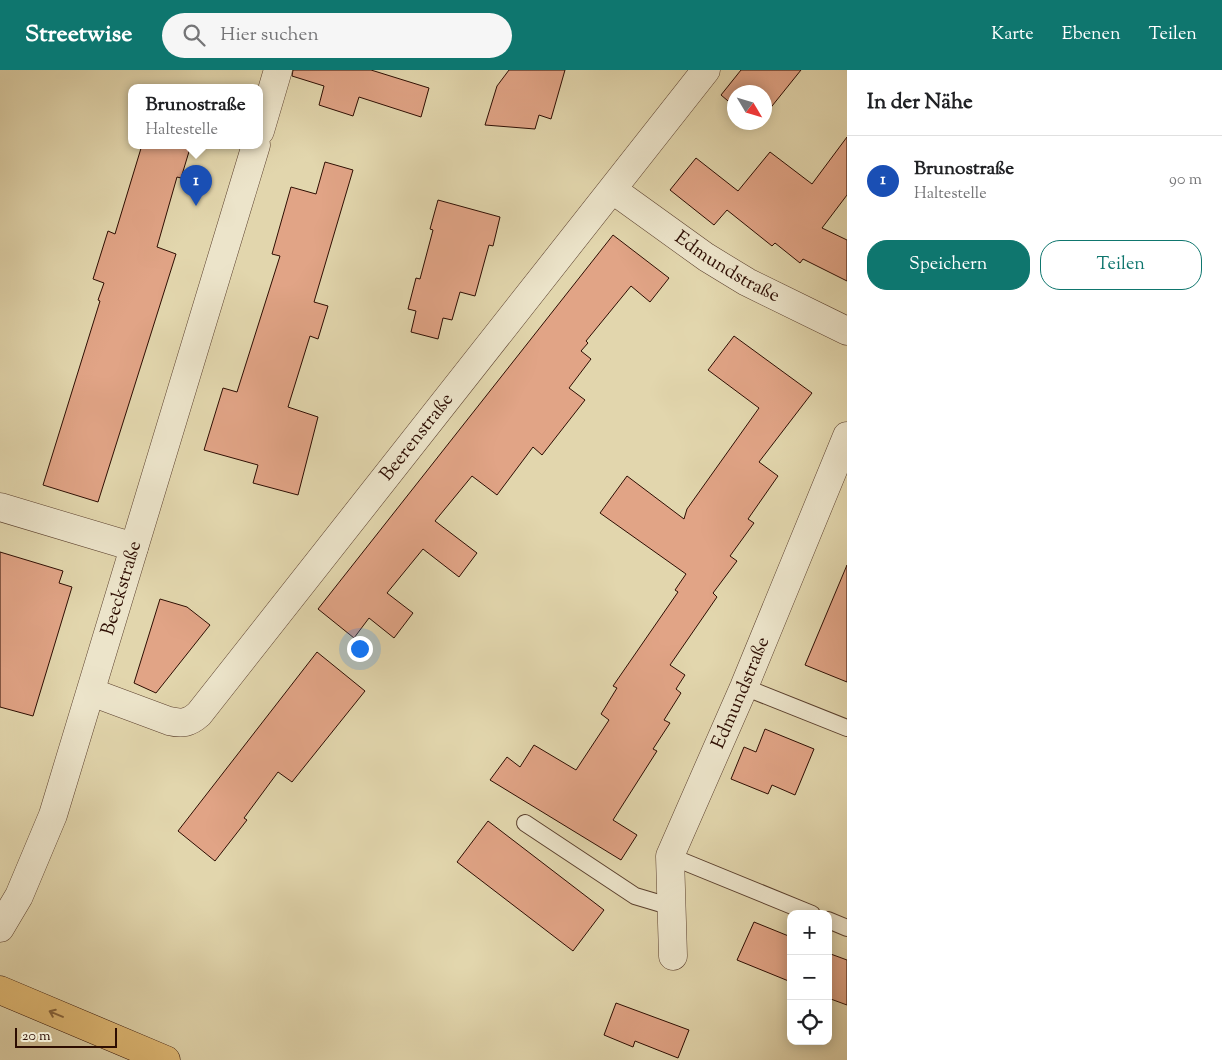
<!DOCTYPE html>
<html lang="de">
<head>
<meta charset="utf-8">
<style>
  :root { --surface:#fff; --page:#f6f6f6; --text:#202124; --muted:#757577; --line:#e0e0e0; --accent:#0f766e }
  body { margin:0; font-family:"Sorts Mill Goudy",serif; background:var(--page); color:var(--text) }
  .controls { position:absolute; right:15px; bottom:15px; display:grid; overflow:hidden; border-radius:10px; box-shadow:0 2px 12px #0003 }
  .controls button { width:45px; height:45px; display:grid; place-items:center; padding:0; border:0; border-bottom:1px solid var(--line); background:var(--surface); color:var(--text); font:25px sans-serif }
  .compass { position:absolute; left:727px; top:15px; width:45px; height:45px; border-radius:50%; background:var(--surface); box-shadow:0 2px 12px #0003; rotate:128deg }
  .scale { position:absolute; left:15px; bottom:12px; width:102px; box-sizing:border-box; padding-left:5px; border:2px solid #2d0d02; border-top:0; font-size:14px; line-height:18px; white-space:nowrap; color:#2d0d02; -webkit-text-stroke:4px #ece4ca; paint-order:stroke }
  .you { position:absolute; left:359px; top:578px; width:18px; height:18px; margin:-12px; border:4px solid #fff; border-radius:50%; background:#1a73e8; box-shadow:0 0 0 8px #1a73e833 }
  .badge { display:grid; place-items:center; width:32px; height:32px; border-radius:50%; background:var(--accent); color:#fff; font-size:16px; font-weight:700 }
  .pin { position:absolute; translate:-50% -41px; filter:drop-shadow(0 1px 2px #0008) }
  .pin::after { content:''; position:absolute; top:26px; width:18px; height:15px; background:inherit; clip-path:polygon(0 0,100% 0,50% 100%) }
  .popup { position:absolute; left:128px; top:14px; width:135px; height:65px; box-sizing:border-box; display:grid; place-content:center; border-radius:10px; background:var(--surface); filter:drop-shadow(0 1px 4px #0005); font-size:16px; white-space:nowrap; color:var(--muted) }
  .popup b { font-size:19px; color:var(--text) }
  .popup::after { content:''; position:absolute; left:50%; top:100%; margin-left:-10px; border:10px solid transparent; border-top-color:var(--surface) }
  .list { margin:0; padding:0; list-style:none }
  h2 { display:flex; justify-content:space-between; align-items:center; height:65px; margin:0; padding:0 20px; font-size:21px }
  h2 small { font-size:16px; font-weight:400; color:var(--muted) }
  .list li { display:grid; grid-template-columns:32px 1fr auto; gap:15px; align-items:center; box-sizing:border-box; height:90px; padding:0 20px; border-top:1px solid var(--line) }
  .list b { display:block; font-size:19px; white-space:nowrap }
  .list p { margin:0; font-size:16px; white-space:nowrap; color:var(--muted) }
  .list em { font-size:16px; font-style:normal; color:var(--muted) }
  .actions { display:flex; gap:10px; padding:15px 20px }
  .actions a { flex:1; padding:11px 0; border:1px solid var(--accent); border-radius:20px; text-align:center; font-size:18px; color:var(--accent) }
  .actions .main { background:var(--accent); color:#fff }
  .icon { flex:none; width:28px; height:28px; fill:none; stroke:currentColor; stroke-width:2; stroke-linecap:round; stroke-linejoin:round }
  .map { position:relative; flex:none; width:847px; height:990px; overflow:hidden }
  header { display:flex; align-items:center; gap:30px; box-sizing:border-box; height:70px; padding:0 25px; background:var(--accent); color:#fff }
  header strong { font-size:24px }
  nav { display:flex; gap:28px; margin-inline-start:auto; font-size:18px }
  .search { width:350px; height:45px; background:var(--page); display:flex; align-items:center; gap:12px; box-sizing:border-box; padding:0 18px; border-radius:28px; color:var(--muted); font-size:19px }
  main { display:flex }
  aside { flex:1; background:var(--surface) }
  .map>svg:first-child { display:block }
  .building { fill:#e1a486; stroke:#2d0d02 }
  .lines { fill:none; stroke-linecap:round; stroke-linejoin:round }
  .service-casing { stroke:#5a3f2d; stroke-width:18 }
  .minor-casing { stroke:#5a3f2d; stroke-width:29 }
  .tertiary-casing { stroke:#5a3f2d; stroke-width:29 }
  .motorway-casing { stroke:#2d0d02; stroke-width:29 }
  .service { stroke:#ece4ca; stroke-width:16 }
  .minor { stroke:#ece4ca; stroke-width:28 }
  .tertiary { stroke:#ece4ca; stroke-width:28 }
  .motorway { stroke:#e1bb76; stroke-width:28 }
  .oneway { stroke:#87643c }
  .labels { text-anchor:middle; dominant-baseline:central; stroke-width:4; stroke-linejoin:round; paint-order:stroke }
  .street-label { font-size:19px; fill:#2d0d02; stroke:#ece4ca }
</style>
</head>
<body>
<header>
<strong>Streetwise</strong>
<div class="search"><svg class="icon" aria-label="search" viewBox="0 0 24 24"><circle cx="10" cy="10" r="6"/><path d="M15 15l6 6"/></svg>Hier suchen</div>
<nav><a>Karte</a><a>Ebenen</a><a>Teilen</a></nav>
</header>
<main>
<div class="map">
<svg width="847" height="990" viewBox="0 0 847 990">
  <rect width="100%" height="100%" fill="#e2d6ad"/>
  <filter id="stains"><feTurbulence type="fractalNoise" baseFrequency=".004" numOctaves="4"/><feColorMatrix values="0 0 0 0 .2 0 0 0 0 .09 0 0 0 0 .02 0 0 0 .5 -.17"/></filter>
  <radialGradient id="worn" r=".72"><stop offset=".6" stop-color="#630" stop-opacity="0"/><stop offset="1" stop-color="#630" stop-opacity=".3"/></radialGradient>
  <!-- building -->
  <g class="building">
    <polygon points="293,0 371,0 429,18 421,47 359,27 353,46 319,35 324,16 292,6"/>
    <polygon points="509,0 565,0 551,49 539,45 535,59 485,55 497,16"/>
    <polygon points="741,0 801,0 764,46 764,22 734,22 734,36 721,25"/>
    <polygon points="847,67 847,125 822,158 847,170 847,211 803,189 800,193 775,173 772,176 727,140 714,155 670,120 696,88 738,121 770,82 812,114"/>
    <polygon points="142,75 191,75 181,108 177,107 157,177 176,184 98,432 43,415 100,231 98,230 104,213 93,209 108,161 115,164"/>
    <polygon points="325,92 353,100 314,232 328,236 318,269 310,266 288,337 318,347 298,425 253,413 258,395 204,380 223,318 237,322 280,186 272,184 291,117 316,124"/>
    <polygon points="438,130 500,147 493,176 489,175 475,226 460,222 452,250 443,248 438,269 411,262 416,241 408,239 416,208 420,209 433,160 430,159"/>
    <polygon points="613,165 669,208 650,232 631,216 586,271 588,273 581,281 591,289 569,318 585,330 542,385 533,377 497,425 472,406 435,451 477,483 459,507 423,479 387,523 413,543 394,568 369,548 354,568 318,539"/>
    <polygon points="734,266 812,323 759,392 778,406 748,449 754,453 730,486 737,491 713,523 717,527 670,595 685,605 676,619 681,623 664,650 670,653 653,679 657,681 613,750 637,765 621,790 490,710 507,687 520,697 534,675 576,700 609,650 601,644 617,618 613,616 678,522 675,520 686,504 600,443 627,406 684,449 687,439 759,338 708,300"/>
    <polygon points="0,482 63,501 59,513 72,517 33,646 0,637"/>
    <polygon points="847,495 847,612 805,595"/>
    <polygon points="160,529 187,537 210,555 156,623 134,613"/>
    <polygon points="317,582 365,621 292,712 278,702 244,748 247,750 215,791 178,761"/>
    <polygon points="765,659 814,679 795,725 772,715 768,724 731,709 744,677 756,682"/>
    <polygon points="488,751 604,840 573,881 457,792"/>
    <polygon points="754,852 791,867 791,912 737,890"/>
    <polygon points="828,883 847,890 847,935 828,928"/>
    <polygon points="616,933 689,960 678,988 635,971 633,977 604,965"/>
  </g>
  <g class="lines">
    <defs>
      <g id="service">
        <polyline points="744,617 847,658"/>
        <polyline points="525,753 635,826 672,837"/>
        <polyline points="670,786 812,844"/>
        <polyline points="828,850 847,858"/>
      </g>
      <g id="minor">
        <path id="s1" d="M613,120L706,187L747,212L847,261"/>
        <polyline points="0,437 134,477"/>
        <path id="s2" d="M91,622L169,651C182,654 189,653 199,644L706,0"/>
        <path id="s3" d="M673,886L670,786L744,617L847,366"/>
      </g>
      <g id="tertiary">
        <polyline points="260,61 278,0"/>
        <path id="s4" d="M0,858L19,826L53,745L256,75"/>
      </g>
      <polyline id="motorway" points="0,920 166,990"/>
    </defs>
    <!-- service casing -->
    <use href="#service" class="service-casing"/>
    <!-- minor casing -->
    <use href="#minor" class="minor-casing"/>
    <!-- tertiary casing -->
    <use href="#tertiary" class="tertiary-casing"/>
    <!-- motorway casing -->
    <use href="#motorway" class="motorway-casing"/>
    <!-- service -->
    <use href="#service" class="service"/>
    <!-- minor -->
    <use href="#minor" class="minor"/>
    <!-- tertiary -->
    <use href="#tertiary" class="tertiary"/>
    <!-- motorway -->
    <use href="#motorway" class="motorway"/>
  </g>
  <!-- one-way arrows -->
  <defs><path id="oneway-shaft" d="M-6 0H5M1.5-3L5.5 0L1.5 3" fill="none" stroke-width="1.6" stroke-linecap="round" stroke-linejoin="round" transform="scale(1.25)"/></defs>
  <use class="oneway" href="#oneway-shaft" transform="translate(56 944) rotate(-157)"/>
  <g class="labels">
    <!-- street labels -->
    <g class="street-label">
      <text stroke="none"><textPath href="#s1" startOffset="138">Edmundstraße</textPath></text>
      <text stroke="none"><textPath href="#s2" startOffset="468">Beerenstraße</textPath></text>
      <text stroke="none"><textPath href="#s4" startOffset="362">Beeckstraße</textPath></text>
      <text stroke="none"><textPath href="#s3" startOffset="278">Edmundstraße</textPath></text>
    </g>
  </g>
  <rect width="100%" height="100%" filter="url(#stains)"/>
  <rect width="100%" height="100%" fill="url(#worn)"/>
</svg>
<div class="controls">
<button>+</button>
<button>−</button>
<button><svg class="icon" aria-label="locate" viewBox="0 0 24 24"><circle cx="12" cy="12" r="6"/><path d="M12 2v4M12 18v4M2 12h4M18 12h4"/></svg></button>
</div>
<svg class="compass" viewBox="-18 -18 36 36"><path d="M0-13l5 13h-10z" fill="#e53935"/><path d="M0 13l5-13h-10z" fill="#757577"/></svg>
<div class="scale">20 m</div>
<div class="you"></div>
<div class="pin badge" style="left:196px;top:136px;background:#1a4fb4">1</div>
<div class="popup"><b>Brunostraße</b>Haltestelle</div>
</div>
<aside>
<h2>In der Nähe<small></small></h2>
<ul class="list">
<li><span class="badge" style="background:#1a4fb4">1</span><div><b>Brunostraße</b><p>Haltestelle</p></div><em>90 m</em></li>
</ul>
<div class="actions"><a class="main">Speichern</a><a>Teilen</a></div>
</aside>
</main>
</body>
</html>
